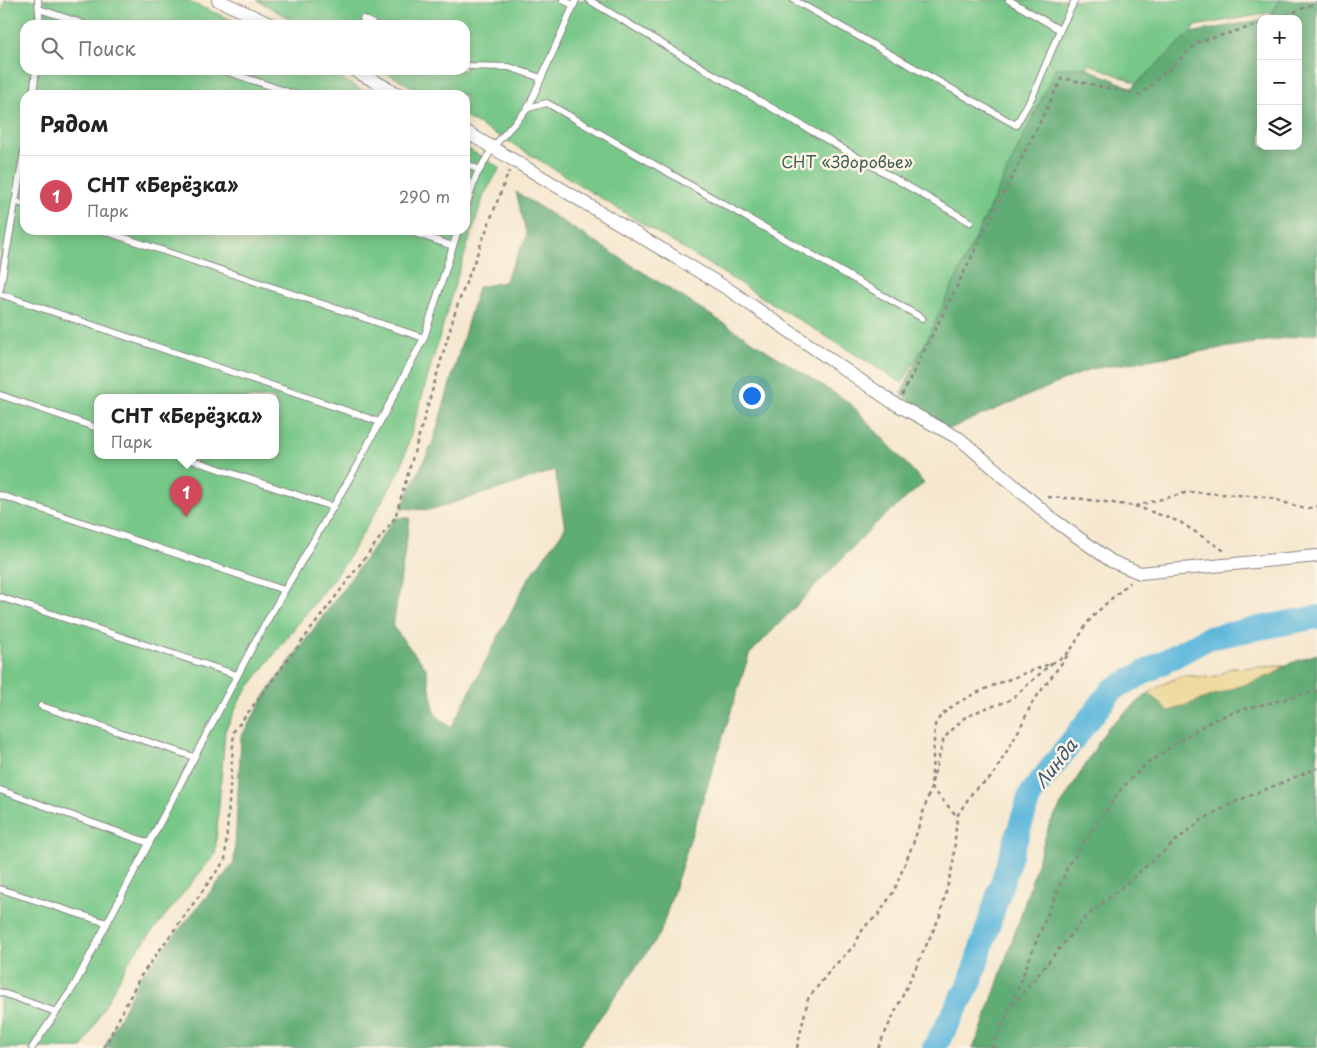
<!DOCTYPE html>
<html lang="ru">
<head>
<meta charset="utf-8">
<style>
  :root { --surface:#fff; --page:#f6f6f6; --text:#222; --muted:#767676; --line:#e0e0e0; --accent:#d1495b }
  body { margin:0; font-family:"Playpen Sans",sans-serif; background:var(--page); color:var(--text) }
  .controls { position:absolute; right:15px; top:15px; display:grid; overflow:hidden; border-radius:10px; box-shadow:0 2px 12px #0003 }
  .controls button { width:45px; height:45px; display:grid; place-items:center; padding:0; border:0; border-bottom:1px solid var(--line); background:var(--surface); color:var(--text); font:25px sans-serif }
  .you { position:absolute; left:751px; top:395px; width:18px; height:18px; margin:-12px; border:4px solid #fff; border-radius:50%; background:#1a73e8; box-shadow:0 0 0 8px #1a73e833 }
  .badge { display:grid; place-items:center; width:32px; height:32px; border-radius:50%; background:var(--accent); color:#fff; font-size:16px; font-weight:700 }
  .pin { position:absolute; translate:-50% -41px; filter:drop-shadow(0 1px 2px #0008) }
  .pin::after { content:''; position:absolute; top:26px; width:18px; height:15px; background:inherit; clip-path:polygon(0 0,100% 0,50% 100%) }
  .popup { position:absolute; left:94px; top:394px; width:185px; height:65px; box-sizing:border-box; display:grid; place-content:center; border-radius:10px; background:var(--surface); filter:drop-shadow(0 1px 4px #0005); font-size:16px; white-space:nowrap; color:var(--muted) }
  .popup b { font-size:19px; color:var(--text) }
  .popup::after { content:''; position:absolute; left:50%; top:100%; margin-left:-10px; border:10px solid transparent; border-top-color:var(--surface) }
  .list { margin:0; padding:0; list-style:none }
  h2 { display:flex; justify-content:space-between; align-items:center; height:65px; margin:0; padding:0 20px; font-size:21px }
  h2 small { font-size:16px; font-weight:400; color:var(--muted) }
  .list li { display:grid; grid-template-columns:32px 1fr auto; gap:15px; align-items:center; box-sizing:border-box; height:80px; padding:0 20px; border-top:1px solid var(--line) }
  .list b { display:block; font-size:19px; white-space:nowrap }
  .list p { margin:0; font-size:16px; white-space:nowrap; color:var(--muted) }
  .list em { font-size:16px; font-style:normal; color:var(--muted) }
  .icon { flex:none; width:28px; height:28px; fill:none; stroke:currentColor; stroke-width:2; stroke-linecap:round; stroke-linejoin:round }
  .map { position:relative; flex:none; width:1317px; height:1048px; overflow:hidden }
  .search { position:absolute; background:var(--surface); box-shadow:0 2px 12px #0003; left:20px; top:20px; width:450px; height:55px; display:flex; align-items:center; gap:12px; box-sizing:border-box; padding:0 18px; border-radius:15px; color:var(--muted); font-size:19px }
  .panel { position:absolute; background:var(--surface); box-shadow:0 2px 12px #0003; left:20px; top:90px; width:450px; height:145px; border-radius:15px }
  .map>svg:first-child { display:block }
  .green { fill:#77c788; stroke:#4c7462; fill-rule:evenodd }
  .forest { fill:#61ac74; stroke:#426758 }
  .sand { fill:#eeda9e; stroke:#887e6c }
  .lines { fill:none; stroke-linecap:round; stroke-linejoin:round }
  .river { stroke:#5fb8dc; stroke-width:24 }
  .lane-casing { stroke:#8c8585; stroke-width:8 }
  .street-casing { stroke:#8c8585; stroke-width:14 }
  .path { stroke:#8c8585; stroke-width:2.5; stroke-dasharray:4 4; stroke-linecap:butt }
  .lane { stroke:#fff; stroke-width:6 }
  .street { stroke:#fff; stroke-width:12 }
  .labels { text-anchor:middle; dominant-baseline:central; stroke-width:5; stroke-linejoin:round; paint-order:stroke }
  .park-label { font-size:16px; fill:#405c56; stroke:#fcf5e5 }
  .water-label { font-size:18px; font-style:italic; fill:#375673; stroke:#fcf5e5 }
</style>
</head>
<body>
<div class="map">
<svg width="1317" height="1048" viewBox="0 0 1317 1048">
  <rect width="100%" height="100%" fill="#fcf5e5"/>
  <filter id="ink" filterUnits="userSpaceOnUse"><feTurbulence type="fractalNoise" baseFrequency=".02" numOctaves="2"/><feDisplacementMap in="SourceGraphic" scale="10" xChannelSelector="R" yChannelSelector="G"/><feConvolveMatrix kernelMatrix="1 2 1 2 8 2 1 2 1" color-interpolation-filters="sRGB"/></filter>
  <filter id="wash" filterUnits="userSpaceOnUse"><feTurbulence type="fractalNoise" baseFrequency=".0096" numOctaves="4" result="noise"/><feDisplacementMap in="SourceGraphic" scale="20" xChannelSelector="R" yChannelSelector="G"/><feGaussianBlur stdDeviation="1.12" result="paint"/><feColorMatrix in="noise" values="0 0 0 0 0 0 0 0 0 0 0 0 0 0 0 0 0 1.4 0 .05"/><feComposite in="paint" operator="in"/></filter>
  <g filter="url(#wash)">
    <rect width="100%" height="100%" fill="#f6e8cf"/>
    <!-- green -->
    <g class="green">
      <path d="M5,0H185L243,25H25V70H325L370,95H25V230H465V147L500,168L484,195L456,281L400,471L345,563L242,696L225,731L215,854L130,959L82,1048H0V21ZM97,398H275V456H97Z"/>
      <polygon points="257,0 1282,0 1276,12 1195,26 1151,89 1090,64 902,383 508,141 465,117 465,95 426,95 382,70 465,70 465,25 301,25"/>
    </g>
    <!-- forest -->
    <g class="forest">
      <polygon points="1279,0 1317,0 1317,333 1091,369 949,429 901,394 1056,68 1084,67 1132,88 1190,33 1261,20 1261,146 1298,146 1298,19 1269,19"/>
      <polygon points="516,192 850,403 924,483 874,525 749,655 660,934 578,1048 104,1048 140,977 234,863 241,737 266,694 395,518 410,518 393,627 426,668 435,714 451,728 528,579 565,528 555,470 505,487 429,510 401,508 433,442 478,287 504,282 527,236"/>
      <polygon points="1317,654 1317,1048 973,1048 981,1030 1020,918 1049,825 1108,727 1149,693 1169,711 1274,674 1288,664"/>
    </g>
    <!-- sand -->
    <polygon class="sand" points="1284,666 1274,674 1169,711 1149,693 1165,683 1184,675 1202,677 1218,676 1230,668"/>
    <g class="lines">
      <!-- river -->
      <polyline class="river" points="934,1048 970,983 1030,795 1112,690 1208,638 1317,617"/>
    </g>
  </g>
  <g filter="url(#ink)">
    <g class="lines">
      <defs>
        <g id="lane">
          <polyline points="38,0 40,25"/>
          <polyline points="563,0 573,5"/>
          <polyline points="589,0 706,70 970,222"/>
          <polyline points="794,0 1016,125 1034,93 1060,30 1075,0"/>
          <polyline points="1009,0 1060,30"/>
          <polyline points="39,9 87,25"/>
          <polyline points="363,19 375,25"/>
          <polyline points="465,66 509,67 541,78"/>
          <polyline points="222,70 297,95"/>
          <polyline points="33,95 36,70"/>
          <polyline points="528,108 547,103 922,318"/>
          <polyline points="465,163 479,170"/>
          <polyline points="15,201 25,205"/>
          <polyline points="465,210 476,176 493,147 528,108 576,0"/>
          <polyline points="101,230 424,338"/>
          <polyline points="406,230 453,246"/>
          <polyline points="0,289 25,146"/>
          <polyline points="0,294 380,422"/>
          <polyline points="0,395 97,428"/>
          <polyline points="180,456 333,507"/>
          <polyline points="0,495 284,590"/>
          <polyline points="0,597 237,675"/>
          <polyline points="41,706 194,757"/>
          <polyline points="0,790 149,843"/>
          <polyline points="0,889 107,923"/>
          <polyline points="0,992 56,1012"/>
          <polyline points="32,1048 74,986 257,638 355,469 424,338 458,230"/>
        </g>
        <g id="street">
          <polyline points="218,0 272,25"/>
          <polyline points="354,70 400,95"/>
          <polyline points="465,131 728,289 892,402 960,439 1054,520 1111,561 1140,573 1317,556"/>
        </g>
      </defs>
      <!-- lane casing -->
      <use href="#lane" class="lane-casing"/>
      <!-- street casing -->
      <use href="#street" class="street-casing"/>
      <!-- path -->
      <g class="path">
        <polyline points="1279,19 1317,2"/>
        <polyline points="902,395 1062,78 1140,95 1198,42 1261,24"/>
        <polyline points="1048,497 1083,499 1135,506 1189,492 1267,497 1305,509 1317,506"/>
        <polyline points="1135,506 1180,522 1226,552"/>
        <polyline points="932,782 944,738 964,718 983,709 1006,702 1015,696 1052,663"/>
        <polyline points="931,787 957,816"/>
        <polyline points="1012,1006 1083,920 1184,834 1203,819 1237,801 1317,768"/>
        <polyline points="104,1048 140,977 225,860 234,731 395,518 456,309 509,171"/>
        <path d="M797,1048L808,999L832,968L854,946L864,927L878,915L894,891L914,841L931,788L935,725C946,697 1025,675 1054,662C1075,652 1076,639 1088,622C1100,608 1116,595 1130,582"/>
        <polyline points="878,1048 940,916 953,864 957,816 974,790 992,777 1019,730 1032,703 1070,652"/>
        <polyline points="991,1048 1010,1008 1038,937 1069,864 1121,789 1144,766 1188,735 1212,721 1233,712 1317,691"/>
      </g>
      <!-- lane -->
      <use href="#lane" class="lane"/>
      <!-- street -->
      <use href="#street" class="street"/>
    </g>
  </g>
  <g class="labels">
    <!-- park labels -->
    <g class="park-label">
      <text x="847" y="161">СНТ «Здоровье»</text>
    </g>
    <!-- water labels -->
    <g class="water-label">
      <text transform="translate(1055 763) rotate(-52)">Линда</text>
    </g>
  </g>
</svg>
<div class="controls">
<button>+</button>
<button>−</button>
<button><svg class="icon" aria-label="layers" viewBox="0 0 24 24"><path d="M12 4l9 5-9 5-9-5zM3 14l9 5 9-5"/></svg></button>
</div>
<div class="you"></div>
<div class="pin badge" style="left:186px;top:517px">1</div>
<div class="popup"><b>СНТ «Берёзка»</b>Парк</div>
<div class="search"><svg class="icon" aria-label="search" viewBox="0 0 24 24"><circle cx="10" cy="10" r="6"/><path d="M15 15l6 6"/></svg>Поиск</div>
<section class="panel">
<h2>Рядом<small></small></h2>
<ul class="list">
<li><span class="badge">1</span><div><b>СНТ «Берёзка»</b><p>Парк</p></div><em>290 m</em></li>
</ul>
</section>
</div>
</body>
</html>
